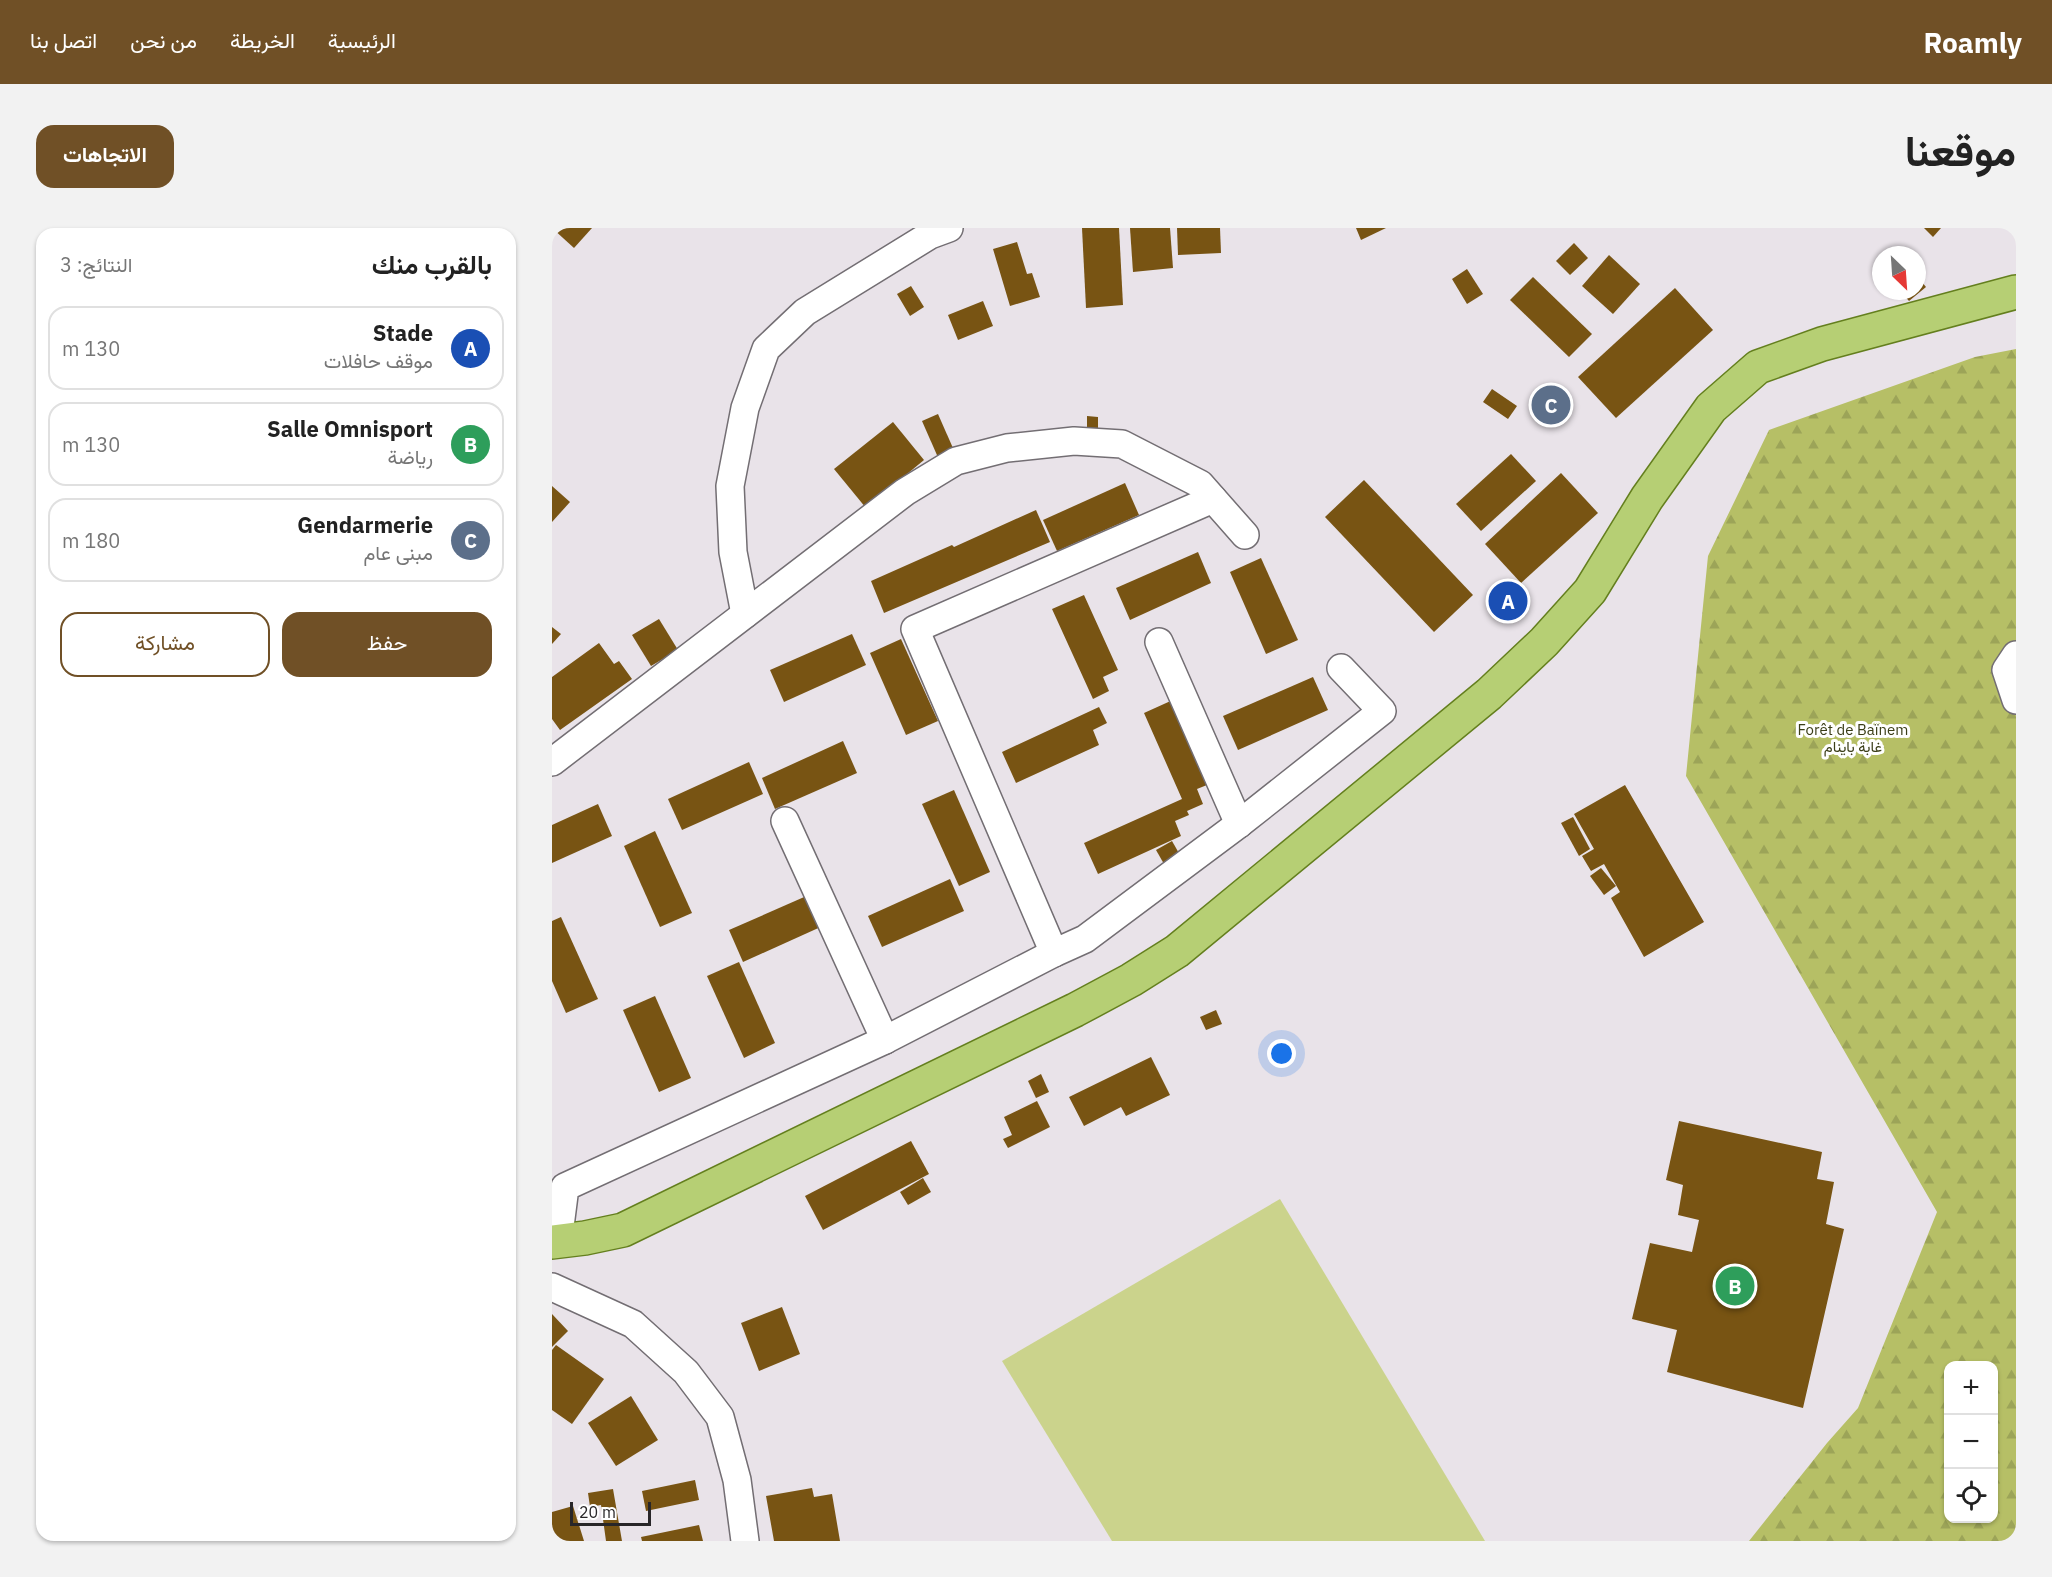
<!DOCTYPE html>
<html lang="ar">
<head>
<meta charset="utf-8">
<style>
  :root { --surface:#fff; --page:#f2f2f2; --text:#222; --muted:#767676; --line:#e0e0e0; --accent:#705026 }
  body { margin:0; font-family:"IBM Plex Sans",Vazirmatn,sans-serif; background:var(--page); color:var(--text); direction:rtl }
  .controls { position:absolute; right:18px; bottom:18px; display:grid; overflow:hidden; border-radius:12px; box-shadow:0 2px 4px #0004 }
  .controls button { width:54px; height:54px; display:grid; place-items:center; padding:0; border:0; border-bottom:2px solid var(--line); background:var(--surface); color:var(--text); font:30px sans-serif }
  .compass { position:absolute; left:1320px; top:18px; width:54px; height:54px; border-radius:50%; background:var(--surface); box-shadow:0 2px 4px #0004; rotate:155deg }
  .scale { position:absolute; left:18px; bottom:15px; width:81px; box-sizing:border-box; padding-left:6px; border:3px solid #282628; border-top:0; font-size:16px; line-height:21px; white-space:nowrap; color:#282628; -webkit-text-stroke:4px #fff; paint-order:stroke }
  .you { position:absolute; left:730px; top:826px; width:21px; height:21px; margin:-15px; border:4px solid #fff; border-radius:50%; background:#1a73e8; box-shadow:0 0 0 9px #1a73e833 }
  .badge { display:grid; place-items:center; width:39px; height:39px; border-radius:50%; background:var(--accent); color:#fff; font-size:20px; font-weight:700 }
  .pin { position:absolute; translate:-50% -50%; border:3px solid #fff; box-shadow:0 2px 6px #0006 }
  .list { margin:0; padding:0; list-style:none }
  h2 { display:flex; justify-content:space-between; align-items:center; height:78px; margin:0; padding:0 24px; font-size:26px }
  h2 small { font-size:20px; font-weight:400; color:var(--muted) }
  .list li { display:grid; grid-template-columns:39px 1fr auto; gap:18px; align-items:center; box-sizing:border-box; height:84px; margin:0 12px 12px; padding:0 12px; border:2px solid var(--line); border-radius:18px }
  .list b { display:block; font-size:22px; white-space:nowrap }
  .list p { margin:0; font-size:20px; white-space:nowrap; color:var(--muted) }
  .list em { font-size:20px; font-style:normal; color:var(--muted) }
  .actions { display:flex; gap:12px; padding:18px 24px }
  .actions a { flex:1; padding:14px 0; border:2px solid var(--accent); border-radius:18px; text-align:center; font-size:21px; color:var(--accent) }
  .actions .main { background:var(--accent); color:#fff }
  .icon { flex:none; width:33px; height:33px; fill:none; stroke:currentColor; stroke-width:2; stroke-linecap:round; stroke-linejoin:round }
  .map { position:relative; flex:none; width:1464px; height:1313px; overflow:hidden; direction:ltr; border-radius:18px }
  header { display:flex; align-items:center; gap:36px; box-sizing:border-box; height:84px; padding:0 30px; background:var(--accent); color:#fff }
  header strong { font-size:28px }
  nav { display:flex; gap:33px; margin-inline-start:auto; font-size:21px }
  .intro { display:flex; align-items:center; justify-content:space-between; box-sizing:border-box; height:144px; padding:0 36px }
  h1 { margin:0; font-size:42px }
  .button { padding:15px 27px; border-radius:18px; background:var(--accent); color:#fff; font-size:21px; font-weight:700 }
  main { display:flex; gap:36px; padding:0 36px }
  aside { flex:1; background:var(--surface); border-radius:18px; box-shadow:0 2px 4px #0004 }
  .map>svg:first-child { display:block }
  .forest { fill:url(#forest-firs); fill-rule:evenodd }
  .park { fill:#cbd38c }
  .building { fill:#785413 }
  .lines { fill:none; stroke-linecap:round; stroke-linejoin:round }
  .minor-casing { stroke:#736e73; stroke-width:30 }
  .primary-casing { stroke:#647f1e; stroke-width:36 }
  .minor { stroke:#fff; stroke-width:27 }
  .primary { stroke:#b6cf74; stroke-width:33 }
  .labels { text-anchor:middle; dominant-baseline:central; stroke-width:6; stroke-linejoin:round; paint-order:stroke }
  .park-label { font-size:15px; fill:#3b3e18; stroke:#fff }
</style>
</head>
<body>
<header>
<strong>Roamly</strong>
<nav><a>الرئيسية</a><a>الخريطة</a><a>من نحن</a><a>اتصل بنا</a></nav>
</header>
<div class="intro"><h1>موقعنا</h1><a class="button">الاتجاهات</a></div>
<main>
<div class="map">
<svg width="1464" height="1313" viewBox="0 0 1464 1313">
  <defs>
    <pattern id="forest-firs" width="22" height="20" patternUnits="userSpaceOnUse" patternTransform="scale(1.5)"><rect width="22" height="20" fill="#b6bf66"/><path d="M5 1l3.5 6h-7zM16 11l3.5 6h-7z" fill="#9ca458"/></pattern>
  </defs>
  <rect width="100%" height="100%" fill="#e9e3e9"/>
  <!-- forest -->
  <path class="forest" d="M1464,121V1313H1197L1275,1215L1306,1180L1385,984L1134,548L1156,328L1217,202L1423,129ZM1396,1138H1442V1290H1396Z"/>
  <!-- park -->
  <polygon class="park" points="728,971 933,1313 560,1313 450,1133"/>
  <!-- building -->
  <g class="building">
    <polygon points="0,0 40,0 22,20"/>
    <polygon points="530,0 567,0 571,77 534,80"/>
    <polygon points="578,0 618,0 621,40 581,44"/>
    <polygon points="625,0 668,0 669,25 626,27"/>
    <polygon points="804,0 834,0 809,12"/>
    <polygon points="1372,0 1389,0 1381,9"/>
    <polygon points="465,14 475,46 480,45 488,69 458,78 441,21"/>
    <polygon points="1022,15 1036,30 1018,47 1004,33"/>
    <polygon points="1057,27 1088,56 1061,86 1030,58"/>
    <polygon points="915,41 931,66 915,76 900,51"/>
    <polygon points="1365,48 1374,59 1357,73 1348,63 1365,63"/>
    <polygon points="981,49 1040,106 1017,129 958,72"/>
    <polygon points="359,58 372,79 358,88 345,66"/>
    <polygon points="1123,60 1161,102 1064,190 1026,149"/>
    <polygon points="431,73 441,98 406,112 396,87"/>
    <polygon points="940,161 965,178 956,191 931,174"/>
    <polygon points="386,186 404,227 388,234 370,193"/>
    <polygon points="535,188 546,189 546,206 535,205"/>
    <polygon points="341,194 372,232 314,280 282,241"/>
    <polygon points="959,226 984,253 929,303 904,276"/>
    <polygon points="1009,245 1046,285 969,355 933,316"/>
    <polygon points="812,252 921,367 882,404 773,289"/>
    <polygon points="573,255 587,287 505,323 491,292"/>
    <polygon points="0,258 18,274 0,294"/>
    <polygon points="484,282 498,314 332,385 319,353 400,317 402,319"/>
    <polygon points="646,324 659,355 578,392 564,360"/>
    <polygon points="709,330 746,412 714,426 678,344"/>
    <polygon points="532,367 566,442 551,449 557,463 541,471 500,381"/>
    <polygon points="107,391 126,422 99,438 80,407"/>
    <polygon points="0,399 9,406 0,416"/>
    <polygon points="300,406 314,437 232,474 218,442"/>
    <polygon points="349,411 386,493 354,507 318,425"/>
    <polygon points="47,415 62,436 67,433 80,451 8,502 0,491 0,449"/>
    <polygon points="761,449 776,482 686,522 671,488"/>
    <polygon points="623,471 660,555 645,561 651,576 635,583 637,587 623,593 629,608 546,646 532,615 630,571 592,485"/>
    <polygon points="547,479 555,495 541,502 547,517 464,555 450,524"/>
    <polygon points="291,513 305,545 223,581 210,550"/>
    <polygon points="197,534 211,566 130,602 116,571"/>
    <polygon points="1073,557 1152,694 1092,729 1059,670 1068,664 1052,636 1039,643 1030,628 1042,621 1022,586"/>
    <polygon points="402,562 438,644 407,658 370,576"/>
    <polygon points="46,576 60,608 0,635 0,597"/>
    <polygon points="1021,589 1038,621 1027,628 1009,595"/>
    <polygon points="103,603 140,685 108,699 72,618"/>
    <polygon points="620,613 628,627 612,636 604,622"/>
    <polygon points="1049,640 1064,658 1052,667 1038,648"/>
    <polygon points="398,651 412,683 330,719 316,688"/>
    <polygon points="259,666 273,697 191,734 177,702"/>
    <polygon points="9,689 46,771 14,785 0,753 0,693"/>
    <polygon points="187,734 223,815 192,830 155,748"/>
    <polygon points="103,768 139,850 107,864 71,782"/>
    <polygon points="664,782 670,796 654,802 648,789"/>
    <polygon points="599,829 618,867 574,888 569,879 532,898 517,869"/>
    <polygon points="489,846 497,864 484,870 476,853"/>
    <polygon points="485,873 498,899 456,920 451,911 460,907 452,889"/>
    <polygon points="1127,893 1270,924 1265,951 1282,954 1274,996 1292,1001 1251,1180 1115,1144 1125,1102 1080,1091 1098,1015 1140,1024 1147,992 1126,987 1131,957 1114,952"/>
    <polygon points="359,913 377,946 271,1002 253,968"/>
    <polygon points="371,950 379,964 356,977 348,964"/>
    <polygon points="230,1079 248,1126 207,1143 189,1095"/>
    <polygon points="0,1086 16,1103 0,1119"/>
    <polygon points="4,1117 52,1151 20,1196 0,1182 0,1122"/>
    <polygon points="79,1168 106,1212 64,1238 36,1195"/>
    <polygon points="143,1252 147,1272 94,1283 90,1263"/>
    <polygon points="260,1260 262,1269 280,1266 288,1313 222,1313 214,1268"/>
    <polygon points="61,1261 70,1313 54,1313 49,1277 38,1279 36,1265"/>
    <polygon points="21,1278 32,1313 0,1313 0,1284"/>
    <polygon points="147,1297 151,1313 90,1313 89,1309"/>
  </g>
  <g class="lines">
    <defs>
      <g id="minor">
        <polyline points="193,386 181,324 178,258 193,180 214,121 253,84 378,7 397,0"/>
        <polyline points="607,414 687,596"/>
        <polyline points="1464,427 1454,442 1464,472"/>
        <polyline points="0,534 353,264 404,233 455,220 522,213 570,216 648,256 693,307"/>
        <polyline points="233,593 333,812"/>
        <polyline points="502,725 363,401 661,271"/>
        <polyline points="6,1014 13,959 333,812 502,725 533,711 687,596 830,483 789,440"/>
        <polyline points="0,1059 81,1096 134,1144 168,1189 185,1252 193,1313"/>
      </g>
      <polyline id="primary" points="0,1014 33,1010 71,1002 523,782 579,752 625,723 937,466 992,414 1038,363 1095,270 1159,180 1206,139 1270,116 1464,64"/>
    </defs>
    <!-- minor casing -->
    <use href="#minor" class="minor-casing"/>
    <!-- primary casing -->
    <use href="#primary" class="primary-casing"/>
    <!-- minor -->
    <use href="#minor" class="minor"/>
    <!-- primary -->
    <use href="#primary" class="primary"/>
  </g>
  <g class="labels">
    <!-- park labels -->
    <g class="park-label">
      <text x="1301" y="501">Forêt de Baïnem<tspan x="1301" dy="17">غابة باينام</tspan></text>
    </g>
  </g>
</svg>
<div class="controls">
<button>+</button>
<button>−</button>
<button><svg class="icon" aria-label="locate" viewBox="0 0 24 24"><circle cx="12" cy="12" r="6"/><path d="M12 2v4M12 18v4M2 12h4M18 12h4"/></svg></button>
</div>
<svg class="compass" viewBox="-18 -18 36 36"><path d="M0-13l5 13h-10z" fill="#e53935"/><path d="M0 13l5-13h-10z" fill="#767676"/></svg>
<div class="scale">20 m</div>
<div class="you"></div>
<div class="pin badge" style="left:956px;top:373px;background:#1a4fb4">A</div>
<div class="pin badge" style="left:1183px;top:1058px;background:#2e9e5b">B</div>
<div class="pin badge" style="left:999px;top:177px;background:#5c6f8a">C</div>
</div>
<aside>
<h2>بالقرب منك<small>النتائج: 3</small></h2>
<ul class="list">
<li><span class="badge" style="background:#1a4fb4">A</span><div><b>Stade</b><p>موقف حافلات</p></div><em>130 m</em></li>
<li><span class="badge" style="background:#2e9e5b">B</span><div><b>Salle Omnisport</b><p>رياضة</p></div><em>130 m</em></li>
<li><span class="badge" style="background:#5c6f8a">C</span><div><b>Gendarmerie</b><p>مبنى عام</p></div><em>180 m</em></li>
</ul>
<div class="actions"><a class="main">حفظ</a><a>مشاركة</a></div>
</aside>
</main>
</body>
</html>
